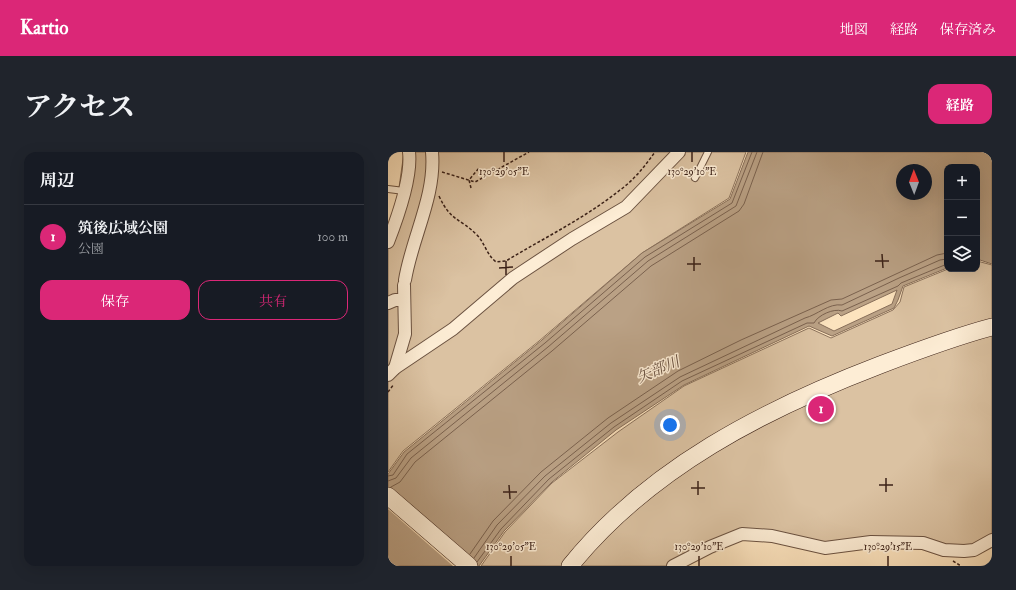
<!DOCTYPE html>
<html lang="ja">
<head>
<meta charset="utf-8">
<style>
  :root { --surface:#171b24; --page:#20242c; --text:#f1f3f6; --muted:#9ea1a6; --line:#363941; --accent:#db2777 }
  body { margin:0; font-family:"IM FELL Double Pica","Noto Serif JP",serif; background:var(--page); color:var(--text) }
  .controls { position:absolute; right:12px; top:12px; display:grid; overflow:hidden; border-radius:8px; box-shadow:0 4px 16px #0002 }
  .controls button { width:36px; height:36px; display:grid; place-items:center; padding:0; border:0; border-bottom:1px solid var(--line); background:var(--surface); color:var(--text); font:20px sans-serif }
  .compass { position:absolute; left:508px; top:12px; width:36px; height:36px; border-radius:50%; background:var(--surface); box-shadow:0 4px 16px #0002; rotate:359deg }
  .you { position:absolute; left:282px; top:273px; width:14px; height:14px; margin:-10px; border:3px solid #fff; border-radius:50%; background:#1a73e8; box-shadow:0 0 0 6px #1a73e833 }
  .badge { display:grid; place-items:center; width:26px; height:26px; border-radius:50%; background:var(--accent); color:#fff; font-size:13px; font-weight:700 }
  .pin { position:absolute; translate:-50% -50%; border:2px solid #fff; box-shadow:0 1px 4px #0006 }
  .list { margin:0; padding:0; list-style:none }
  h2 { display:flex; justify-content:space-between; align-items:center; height:52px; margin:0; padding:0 16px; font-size:17px }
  h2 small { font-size:13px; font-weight:400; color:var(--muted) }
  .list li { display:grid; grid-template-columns:26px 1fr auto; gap:12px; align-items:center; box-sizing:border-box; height:64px; padding:0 16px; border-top:1px solid var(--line) }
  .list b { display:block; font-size:15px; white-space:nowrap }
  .list p { margin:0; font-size:13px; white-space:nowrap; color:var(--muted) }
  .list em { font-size:13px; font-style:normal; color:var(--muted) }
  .actions { display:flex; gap:8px; padding:12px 16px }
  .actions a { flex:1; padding:9px 0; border:1px solid var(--accent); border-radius:12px; text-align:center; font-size:14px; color:var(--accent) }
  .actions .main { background:var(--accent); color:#fff }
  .icon { flex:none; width:22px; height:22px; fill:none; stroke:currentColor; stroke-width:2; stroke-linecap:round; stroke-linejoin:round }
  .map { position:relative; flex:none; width:604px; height:414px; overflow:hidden; border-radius:12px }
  header { display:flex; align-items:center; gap:24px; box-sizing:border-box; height:56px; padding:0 20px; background:var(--accent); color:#fff }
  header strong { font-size:19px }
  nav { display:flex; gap:22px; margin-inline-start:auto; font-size:14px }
  .intro { display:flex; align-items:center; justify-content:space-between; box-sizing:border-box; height:96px; padding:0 24px }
  h1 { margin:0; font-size:28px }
  .button { padding:10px 18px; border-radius:12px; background:var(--accent); color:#fff; font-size:14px; font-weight:700 }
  main { display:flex; gap:24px; padding:0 24px }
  aside { flex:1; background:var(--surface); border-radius:12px; box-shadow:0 4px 16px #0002 }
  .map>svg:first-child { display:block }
  .green { fill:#dbc2a2; stroke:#8b725c }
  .water { fill:#baa185; stroke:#876e59; fill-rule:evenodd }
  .pier { fill:#fce3be }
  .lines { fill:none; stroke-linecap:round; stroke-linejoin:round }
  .shore { stroke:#7a614e; stroke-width:1 }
  .lane-casing { stroke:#6b5241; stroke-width:8 }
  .street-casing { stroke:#6b5241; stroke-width:14 }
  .secondary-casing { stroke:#3b2117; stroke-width:18 }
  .path { stroke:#3b2117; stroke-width:1.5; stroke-dasharray:3 2; stroke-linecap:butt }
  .lane { stroke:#fdedd5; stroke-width:6 }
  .street { stroke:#fdedd5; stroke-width:12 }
  .secondary { stroke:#fdedd5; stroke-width:17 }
  .ticks { fill:none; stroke:#3b2117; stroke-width:1.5 }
  .labels { text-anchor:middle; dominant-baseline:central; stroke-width:3; stroke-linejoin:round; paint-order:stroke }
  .water-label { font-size:15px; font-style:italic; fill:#674e3e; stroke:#fdedd5 }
  .ticks-label { font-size:10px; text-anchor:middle; fill:#3b2117; stroke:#fdedd5; stroke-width:3; stroke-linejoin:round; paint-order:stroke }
</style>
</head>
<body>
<header>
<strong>Kartio</strong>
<nav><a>地図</a><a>経路</a><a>保存済み</a></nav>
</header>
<div class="intro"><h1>アクセス</h1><a class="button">経路</a></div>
<main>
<aside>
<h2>周辺<small></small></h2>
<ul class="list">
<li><span class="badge">1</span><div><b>筑後広域公園</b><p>公園</p></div><em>100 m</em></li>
</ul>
<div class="actions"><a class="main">保存</a><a>共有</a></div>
</aside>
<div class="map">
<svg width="604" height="414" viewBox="0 0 604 414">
  <rect width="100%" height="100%" fill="#fce3be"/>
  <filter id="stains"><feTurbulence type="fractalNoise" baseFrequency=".005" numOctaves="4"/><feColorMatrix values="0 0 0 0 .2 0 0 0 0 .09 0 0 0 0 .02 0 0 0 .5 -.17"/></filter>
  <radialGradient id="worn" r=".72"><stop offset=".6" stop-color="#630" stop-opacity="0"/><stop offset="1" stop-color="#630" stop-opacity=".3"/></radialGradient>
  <!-- green -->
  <g class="green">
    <polygon points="16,0 358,0 341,46 254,101 151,189 15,299 0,320 0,82 7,64"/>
    <polygon points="589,109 604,113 604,385 594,392 527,395 412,391 350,386 287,414 93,414 117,380 164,331 230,280 296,234 421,176 443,186 505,158 512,150 516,135 560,117 589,117"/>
  </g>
  <!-- water -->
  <path class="water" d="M360,0H604V112L589,107V15H559V116L515,134L510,148L506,156L444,184L421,174L296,233L228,278L164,330L116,379L91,414H0V322L16,300L154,188L254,101L342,47ZM514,18H538V42H514ZM509,138L504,152L446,179L430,171L450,161L453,164Z"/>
  <!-- pier -->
  <polygon class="pier" points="0,353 71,414 65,414 0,357"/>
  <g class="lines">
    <!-- shore -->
    <g class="shore">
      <polyline points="0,324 5,323 19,302 157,191 257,105 344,51 364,0"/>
      <polyline points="0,329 8,326 23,306 160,195 260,109 348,54 369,0"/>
      <polyline points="3,335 12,330 27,310 164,199 263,114 351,59 356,52 375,0"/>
      <polyline points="82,402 105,369 153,320 220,266 290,219 353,188 443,148 454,147 549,103 559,101"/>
      <path d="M86,406L109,373L157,324L223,271L292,225L417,166C429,163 441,151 454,153L511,126L552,108L559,107"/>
      <path d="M89,410L113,377L161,327L226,275L294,229L419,171H426C430,163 446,156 454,159L510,134L513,131L559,112"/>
    </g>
    <defs>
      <g id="lane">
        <polyline points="307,26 320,0"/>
        <polyline points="0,37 16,39"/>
      </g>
      <g id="street">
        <path d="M0,90C9,67 24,25 21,0"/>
        <path d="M17,128C24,85 48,44 44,0"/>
        <polyline points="0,151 7,148 16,148"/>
        <polyline points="7,216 17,182 16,133"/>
        <polyline points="0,223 7,216 65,177 125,126 184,87 238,55 291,0"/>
        <polyline points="285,414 322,395 354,382 384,384 437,396 483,390 535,391 556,398 576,399 586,398 604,388"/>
      </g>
      <g id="secondary">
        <polyline points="0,344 81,414"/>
        <path d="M182,414C261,316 377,257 492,213C529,199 566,185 604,175"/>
      </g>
    </defs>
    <!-- lane casing -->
    <use href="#lane" class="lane-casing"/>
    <!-- street casing -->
    <use href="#street" class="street-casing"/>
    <!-- secondary casing -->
    <use href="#secondary" class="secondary-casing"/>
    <!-- path -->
    <g class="path">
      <polyline points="54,20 87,30 141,0"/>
      <polyline points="83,36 81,28 91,16"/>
      <path d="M51,44C63,70 71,65 89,83C97,91 98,102 108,110L118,109C156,86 197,66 232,38C246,28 257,14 267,0"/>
      <polyline points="0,240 6,232"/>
      <polyline points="565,409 573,414"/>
    </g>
    <!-- lane -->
    <use href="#lane" class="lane"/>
    <!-- street -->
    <use href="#street" class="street"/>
    <!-- secondary -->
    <use href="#secondary" class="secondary"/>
  </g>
  <!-- ticks -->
  <path class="ticks" d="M116,0V10M304,0V10M494,102L495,116M306,105V119M118,109V123M487,109H501M299,112H313M111,116L125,115M498,326V340M310,329V343M121,333L122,347M491,333H505M303,336H317M115,340H129M123,404V414M311,404V414M500,404V414"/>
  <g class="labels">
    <!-- water labels -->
    <g class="water-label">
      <text transform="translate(270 218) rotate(-23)">矢部川</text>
    </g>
  </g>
  <g class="ticks-label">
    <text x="116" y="23">130°29'05"E</text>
    <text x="304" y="23">130°29'10"E</text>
    <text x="123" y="398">130°29'05"E</text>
    <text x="311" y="398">130°29'10"E</text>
    <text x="500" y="398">130°29'15"E</text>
  </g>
  <rect width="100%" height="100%" filter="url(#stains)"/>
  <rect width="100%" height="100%" fill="url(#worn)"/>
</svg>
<div class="controls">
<button>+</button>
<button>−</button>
<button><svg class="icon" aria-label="layers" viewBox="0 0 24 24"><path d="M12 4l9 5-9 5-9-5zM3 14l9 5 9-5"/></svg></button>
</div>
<svg class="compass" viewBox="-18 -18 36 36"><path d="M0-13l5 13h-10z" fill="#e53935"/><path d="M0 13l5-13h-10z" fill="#9ea1a6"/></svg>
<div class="you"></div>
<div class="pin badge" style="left:433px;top:257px">1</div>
</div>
</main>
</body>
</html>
